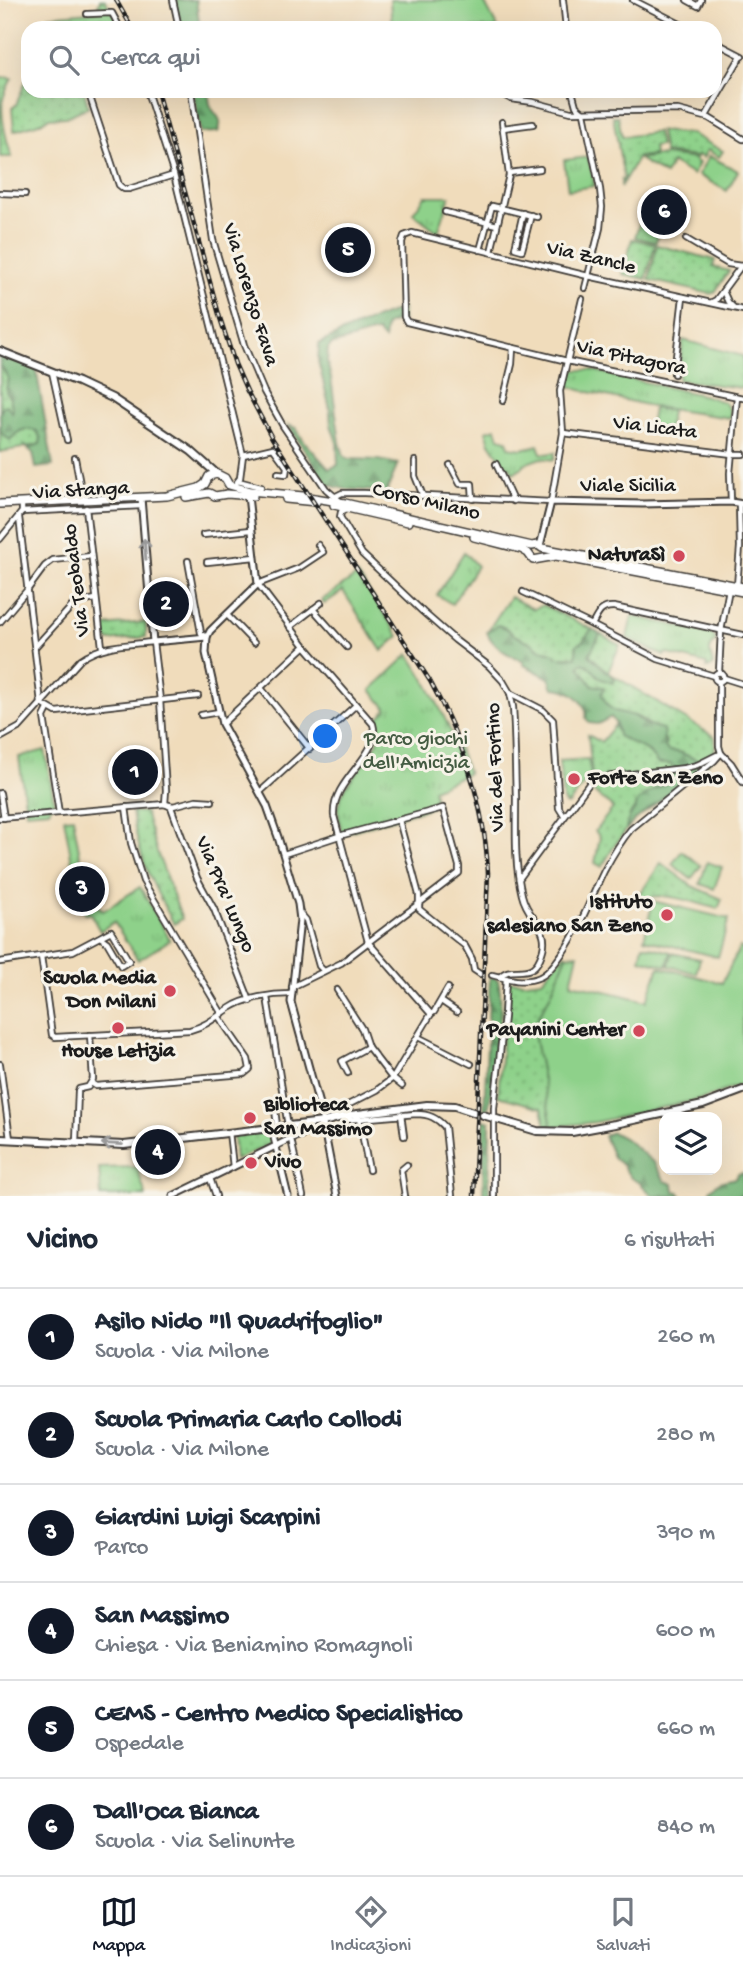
<!DOCTYPE html>
<html lang="it">
<head>
<meta charset="utf-8">
<style>
  :root { --surface:#fff; --page:#f2f2f3; --text:#1f2937; --muted:#747a83; --line:#e0e1e3; --accent:#111827 }
  body { margin:0; font-family:"Gochi Hand",sans-serif; background:var(--page); color:var(--text) }
  .controls { position:absolute; right:21px; bottom:21px; display:grid; overflow:hidden; border-radius:14px; box-shadow:0 7px 28px #0002 }
  .controls button { width:63px; height:63px; display:grid; place-items:center; padding:0; border:0; border-bottom:2px solid var(--line); background:var(--surface); color:var(--text); font:35px sans-serif }
  .you { position:absolute; left:326px; top:737px; width:24px; height:24px; margin:-18px; border:5px solid #fff; border-radius:50%; background:#1a73e8; box-shadow:0 0 0 10px #1a73e833 }
  .badge { display:grid; place-items:center; width:46px; height:46px; border-radius:50%; background:var(--accent); color:#fff; font-size:23px; font-weight:700 }
  .pin { position:absolute; translate:-50% -50%; border:4px solid #fff; box-shadow:0 2px 7px #0006 }
  .list { margin:0; padding:0; list-style:none }
  h2 { display:flex; justify-content:space-between; align-items:center; height:91px; margin:0; padding:0 28px; font-size:30px }
  h2 small { font-size:23px; font-weight:400; color:var(--muted) }
  .list li { display:grid; grid-template-columns:46px 1fr auto; gap:21px; align-items:center; box-sizing:border-box; height:98px; padding:0 28px; border-top:2px solid var(--line) }
  .list b { display:block; font-size:26px; white-space:nowrap }
  .list p { margin:0; font-size:23px; white-space:nowrap; color:var(--muted) }
  .list em { font-size:23px; font-style:normal; color:var(--muted) }
  .icon { flex:none; width:38px; height:38px; fill:none; stroke:currentColor; stroke-width:2; stroke-linecap:round; stroke-linejoin:round }
  .map { position:relative; flex:none; width:743px; height:1196px; overflow:hidden }
  .search { position:absolute; background:var(--surface); box-shadow:0 7px 28px #0002; left:21px; right:21px; top:21px; height:77px; display:flex; align-items:center; gap:18px; box-sizing:border-box; padding:0 24px; border-radius:21px; color:var(--muted); font-size:26px }
  .sheet { height:679px; background:var(--surface) }
  nav { display:flex; justify-content:space-around; align-items:center; box-sizing:border-box; height:98px; border-top:2px solid var(--line); background:var(--surface); font-size:19px; color:var(--muted) }
  nav a { display:grid; justify-items:center; gap:4px }
  nav .on { color:var(--accent) }
  .map>svg:first-child { display:block }
  .grass { fill:url(#grass-dots); stroke:#557653; stroke-width:2 }
  .forest { fill:url(#forest-firs); stroke:#476849; stroke-width:2 }
  .park { fill:url(#park-tufts); stroke:#557653; stroke-width:2 }
  .pitch { fill:#8ed18a; stroke:#557653; stroke-width:2 }
  .lines { fill:none; stroke-linecap:round; stroke-linejoin:round }
  .minor-casing { stroke:#3c3934; stroke-width:8 }
  .tertiary-casing { stroke:#3c3934; stroke-width:9 }
  .secondary-casing { stroke:#3c3934; stroke-width:10 }
  .primary-casing { stroke:#3c3934; stroke-width:10 }
  .minor { stroke:#fff; stroke-width:4.5 }
  .tertiary { stroke:#fff; stroke-width:5 }
  .secondary { stroke:#fff; stroke-width:6 }
  .primary { stroke:#fff; stroke-width:7 }
  .rail-casing { stroke:#1c1c1c; stroke-width:4.5 }
  .rail { stroke:#f7f3e8; stroke-width:2; stroke-dasharray:5; stroke-linecap:butt }
  .oneway { stroke:#999 }
  .poi-dot { fill:#d1495b; stroke:#f7f3e8; stroke-width:2.5 }
  .labels { text-anchor:middle; dominant-baseline:central; stroke-width:6; stroke-linejoin:round; paint-order:stroke }
  .street-label { font-size:21px; fill:#1c1c1c; stroke:#f7f3e8 }
  .poi-label { font-size:21px; font-weight:bold; fill:#1c1c1c; stroke:#f7f3e8; text-anchor:end }
  .park-label { font-size:21px; fill:#445b42; stroke:#f7f3e8 }
</style>
</head>
<body>
<div class="map">
<svg width="743" height="1196" viewBox="0 0 743 1196">
  <defs>
    <pattern id="grass-dots" width="8" height="8" patternUnits="userSpaceOnUse" patternTransform="scale(1.75)"><rect width="8" height="8" fill="#8ed18a"/><path d="M2 2h.1M6 6h.1" fill="none" stroke="#7ab376" stroke-width="1.8" stroke-linecap="round"/></pattern>
    <pattern id="forest-firs" width="22" height="20" patternUnits="userSpaceOnUse" patternTransform="scale(1.75)"><rect width="22" height="20" fill="#72b376"/><path d="M5 1l3.5 6h-7zM16 11l3.5 6h-7z" fill="#5d9160"/></pattern>
    <pattern id="park-tufts" width="24" height="20" patternUnits="userSpaceOnUse" patternTransform="scale(1.75)"><rect width="24" height="20" fill="#8ed18a"/><path d="M3 7l-1-3M5 7V3M7 7l1-3M15 17l-1-3M17 17v-4M19 17l1-3" fill="none" stroke="#7ab376"/></pattern>
  </defs>
  <rect width="100%" height="100%" fill="#f7f3e8"/>
  <filter id="ink" filterUnits="userSpaceOnUse"><feTurbulence type="fractalNoise" baseFrequency=".0143" numOctaves="2"/><feDisplacementMap in="SourceGraphic" scale="14" xChannelSelector="R" yChannelSelector="G"/><feConvolveMatrix kernelMatrix="1 2 1 2 8 2 1 2 1" color-interpolation-filters="sRGB"/></filter>
  <filter id="wash" filterUnits="userSpaceOnUse"><feTurbulence type="fractalNoise" baseFrequency=".00686" numOctaves="4" result="noise"/><feDisplacementMap in="SourceGraphic" scale="28" xChannelSelector="R" yChannelSelector="G"/><feGaussianBlur stdDeviation="1.57" result="paint"/><feColorMatrix in="noise" values="0 0 0 0 0 0 0 0 0 0 0 0 0 0 0 0 0 1.4 0 .05"/><feComposite in="paint" operator="in"/></filter>
  <g filter="url(#wash)">
    <rect width="100%" height="100%" fill="#f0dcbb"/>
    <!-- grass -->
    <g class="grass">
      <polygon points="100,0 105,0 122,28 49,28 49,16 101,11 98,5"/>
      <polygon points="28,75 28,91 84,91 88,107 66,117 48,118 42,122 14,131 12,108 16,105"/>
      <path d="M0,77L12,78C9,84 5,92 3,99C0,118 6,139 12,157H0Z"/>
      <polygon points="613,116 618,116 622,137 657,132 660,146 653,147 654,155 638,157 621,186 621,180 624,179"/>
      <polygon points="660,131 692,134 723,151 719,157 707,150 703,158 698,155 697,157 664,153"/>
      <polygon points="663,155 696,159 695,161 699,163 693,175 672,163 665,175 639,159"/>
      <polygon points="641,219 659,229 656,242 635,237"/>
      <polygon points="632,239 655,244 646,279 623,274"/>
      <polygon points="657,245 715,260 713,267 729,271 715,292 711,294 649,280"/>
      <path d="M0,364L8,378L6,392C10,398 14,405 12,412L0,414Z"/>
      <path d="M0,425L1,428L12,438C18,429 26,427 37,431L41,439L40,444C27,448 14,449 0,452Z"/>
      <polygon points="510,597 533,609 543,605 592,629 582,642 576,646 576,657 557,657 550,652 539,649 532,643 514,635 506,628 498,625 487,632"/>
      <polygon points="146,622 146,637 109,641 105,637 104,626"/>
      <path d="M600,634L620,645L608,672L715,737C715,747 716,757 706,764L679,752L668,751L665,747L666,742L659,728C648,727 645,719 635,716C628,714 620,714 613,710C608,707 582,673 579,666L582,663L588,665L601,679H615L589,654Z"/>
      <path d="M616,724V730C631,740 648,749 658,764H671L677,770L674,777L670,781L663,783L639,801L630,815L626,830L613,848L602,867L595,863L600,837L595,831L613,808L587,787L592,775L588,735L601,742Z"/>
      <path d="M132,812H145L157,852L182,919L174,924C151,883 139,859 132,812Z"/>
      <path d="M661,863L692,886L722,899L718,909C694,903 661,888 638,902L636,900Z"/>
      <polygon points="565,953 567,955 551,994 535,1023 535,1039 552,1127 546,1126 542,1108 498,1096 507,981 526,982 542,980"/>
      <polygon points="268,1129 271,1144 235,1160 233,1135"/>
    </g>
    <!-- forest -->
    <g class="forest">
      <polygon points="175,0 196,0 200,28 182,28"/>
      <path d="M193,91H208C209,95 209,100 210,104C214,117 225,116 218,132L201,133Z"/>
      <polygon points="403,308 403,319 386,325 384,340 380,336 378,332 372,333 331,345 328,349 327,362 331,378 340,442 344,456 349,459 379,460 398,464 386,493 376,493 375,491 346,489 328,485 288,425 296,428 304,441 329,469 338,465 337,443 331,425 329,405 318,361 319,344 349,329"/>
      <path d="M0,354L36,368L53,466L36,468L33,453L25,446L32,447L40,444L41,439L37,431C24,427 19,430 10,440L1,433L0,414L3,406L7,405L12,412L13,410L10,398L6,392L8,378L0,364Z"/>
      <path d="M498,625L506,628L514,635L532,643L539,649L555,654L557,657H576L577,644L582,642L592,629L600,634L589,655L615,679L613,683L601,679L588,665L582,663L579,666L592,685L604,687L602,695L608,706L615,711L634,716L647,725L663,729L665,747L668,751L679,752L706,764L634,821L626,830C627,820 630,816 635,809C636,807 636,805 637,803C647,788 670,788 677,770L671,764H658L648,751L618,736L616,724L611,717L598,724L589,723C583,712 588,723 586,711C582,697 567,688 553,688L549,678L524,665L522,660C509,656 491,645 487,632Z"/>
      <path d="M490,976L498,980C506,1013 493,1071 489,1106L484,1112Z"/>
      <polygon points="484,1120 490,1122 489,1196 483,1196"/>
      <polygon points="612,1132 627,1140 654,1163 665,1181 673,1184 674,1191 679,1192 681,1196 653,1196 640,1183 631,1178 622,1165 613,1157 604,1136"/>
      <path d="M743,1173V1196H711L710,1190C722,1178 722,1182 736,1178L738,1174Z"/>
    </g>
    <!-- park -->
    <g class="park">
      <polygon points="588,157 595,186 568,190 564,160"/>
      <polygon points="425,196 450,196 438,232 413,213"/>
      <polygon points="683,340 743,356 743,388 678,380"/>
      <polygon points="572,370 591,370 706,396 724,402 730,410 730,418 655,407 580,390 569,386"/>
      <polygon points="653,408 671,411 668,429 650,427"/>
      <polygon points="496,428 499,438 507,440 509,447 522,449 538,445 541,453 547,454 555,452 554,460 541,458 524,464 524,466 513,473 510,467 507,468 490,443 486,431"/>
      <polygon points="464,552 477,566 452,604 437,595"/>
      <polygon points="358,575 399,636 382,651 343,591 324,604 322,600"/>
      <path d="M632,616L711,633L716,640C706,651 711,653 713,666L707,668V664L665,653L664,656L627,638Z"/>
      <path d="M409,654C434,692 452,731 468,773L433,789L435,800L430,802L432,807L342,834C341,827 338,819 338,812C337,792 357,773 367,759L372,756L371,753C379,743 383,731 376,720L387,709L371,690Z"/>
      <polygon points="45,750 54,801 49,810 26,812 19,757"/>
      <polygon points="588,759 591,775 568,805 565,804 563,800 559,761"/>
      <polygon points="73,817 84,878 90,898 103,911 140,887 170,940 138,960 114,922 100,931 90,913 85,914 77,890 64,818"/>
      <polygon points="137,1167 146,1196 101,1196 99,1168"/>
    </g>
    <!-- pitch -->
    <g class="pitch">
      <polygon points="390,0 483,0 498,28 392,28"/>
      <polygon points="709,156 738,171 727,191 698,175"/>
      <polygon points="682,851 701,866 691,879 672,864"/>
      <polygon points="707,862 722,867 714,889 700,884"/>
      <polygon points="653,901 729,919 718,957 644,939"/>
      <polygon points="643,945 671,952 667,966 640,959"/>
      <polygon points="740,947 743,949 743,1084 706,1098 596,1122 552,1127 535,1039 535,1023 551,994 567,955 578,954 571,983 647,1001 659,967 722,983"/>
      <polygon points="672,953 700,959 696,973 669,966"/>
    </g>
  </g>
  <g filter="url(#ink)">
    <g class="lines">
      <defs>
        <g id="minor">
          <polyline points="173,0 179,28"/>
          <polyline points="563,0 566,28"/>
          <polyline points="633,0 688,28"/>
          <polyline points="687,0 698,6 701,0"/>
          <polyline points="87,14 112,13 120,28"/>
          <polyline points="715,42 742,56"/>
          <polyline points="88,91 119,185 124,189 129,189 174,175"/>
          <polyline points="147,91 174,175 243,455 240,478 234,486"/>
          <polyline points="191,91 213,240 244,345 264,392 283,426 326,489 341,502"/>
          <polyline points="572,91 576,106 583,112"/>
          <polyline points="504,95 511,99 533,102 571,112 678,110 709,118 743,139"/>
          <polyline points="584,113 600,189 602,207 600,228 585,288"/>
          <polyline points="706,116 741,56"/>
          <polyline points="503,128 533,124"/>
          <polyline points="509,173 540,169"/>
          <polyline points="0,193 25,194"/>
          <polyline points="445,212 497,225"/>
          <polyline points="523,213 515,248 522,250 531,215"/>
          <polyline points="686,239 728,264 741,266"/>
          <polyline points="480,250 492,206 537,217"/>
          <polyline points="491,252 509,175 502,122"/>
          <polyline points="723,291 728,302 734,308"/>
          <polyline points="712,302 716,300 741,266"/>
          <polyline points="743,310 588,276 412,233 404,236 402,242 404,317 407,322 567,361 743,398"/>
          <polyline points="52,372 67,440"/>
          <polyline points="674,374 683,297"/>
          <polyline points="503,401 512,364 513,348"/>
          <polyline points="563,433 732,454 743,454"/>
          <polyline points="243,455 273,448 287,467 286,474 278,473"/>
          <polyline points="75,458 83,500"/>
          <polyline points="415,461 415,476 423,496"/>
          <polyline points="496,464 513,501"/>
          <polyline points="450,465 460,484 472,484 473,499"/>
          <polyline points="238,481 261,487"/>
          <polyline points="336,496 342,493 364,493 551,502 563,433 560,391 582,299"/>
          <polyline points="731,502 730,473 737,397"/>
          <polyline points="86,508 102,647"/>
          <path d="M346,509L341,512L340,517L362,554L423,612L455,640L489,666L503,681L510,693L513,707C515,737 515,768 516,798C516,831 514,863 522,895C528,922 554,927 540,958C530,981 511,963 500,977"/>
          <polyline points="22,512 141,506"/>
          <polyline points="19,517 41,703"/>
          <polyline points="203,535 251,530"/>
          <polyline points="0,539 22,512 22,503"/>
          <path d="M318,545L323,552L299,568L258,584L305,646L373,724C382,756 331,779 334,816L368,942L431,1014L393,1078L377,1090L344,1107L341,1112V1116"/>
          <polyline points="188,561 201,633 207,637"/>
          <polyline points="207,562 255,557"/>
          <polyline points="737,586 740,547 739,504"/>
          <polyline points="523,592 592,625 658,659 714,676"/>
          <polyline points="313,609 347,647"/>
          <polyline points="227,615 254,643"/>
          <polyline points="0,622 28,589 45,566 53,560 91,556"/>
          <path d="M592,625C598,614 601,606 614,607L743,635"/>
          <polyline points="290,627 321,603"/>
          <polyline points="35,647 73,605 79,602 96,599"/>
          <polyline points="719,672 721,631 729,589"/>
          <circle cx="719" cy="677" r="4.5"/>
          <polyline points="724,678 743,684"/>
          <polyline points="719,682 719,746 721,753"/>
          <polyline points="261,688 310,749"/>
          <polyline points="510,693 543,710 553,720 559,808 564,816"/>
          <polyline points="42,704 56,712 198,696"/>
          <polyline points="48,709 44,717 59,813"/>
          <polyline points="201,715 219,712"/>
          <polyline points="222,724 305,646"/>
          <path d="M0,738L20,727L81,659C104,644 126,645 153,642L160,700L166,790L165,804"/>
          <polyline points="721,753 731,763 743,782"/>
          <polyline points="260,792 356,705"/>
          <polyline points="0,793 4,818"/>
          <polyline points="165,804 171,807 197,878 214,909 250,1001"/>
          <polyline points="126,807 131,843 143,881 222,1014"/>
          <polyline points="0,818 165,804 173,806 196,800 212,801"/>
          <polyline points="399,820 419,895 419,909 465,946 472,959 474,970 480,974"/>
          <polyline points="284,854 339,836 443,808 459,866 459,873 341,963 292,987"/>
          <polyline points="519,879 591,781 605,777 685,768 697,765 717,755"/>
          <polyline points="300,913 306,920 319,966 324,971"/>
          <path d="M41,956L52,1035L55,1037L190,1030C206,1026 216,1017 230,1008C245,998 272,994 291,994"/>
          <polyline points="0,962 73,951 111,931 129,961 121,966 107,942 100,937"/>
          <path d="M492,975C507,979 525,984 540,977C547,974 551,968 556,962C578,934 589,902 604,871C612,856 620,842 631,829L714,761L721,753"/>
          <polyline points="337,990 362,1029 368,1047 391,1077 402,1086"/>
          <polyline points="267,997 287,1120 303,1196"/>
          <polyline points="441,1001 457,1012"/>
          <polyline points="431,1014 434,1012 448,988"/>
          <polyline points="418,1037 471,1064"/>
          <polyline points="0,1064 10,1139"/>
          <polyline points="348,1073 342,1061 368,1047"/>
          <polyline points="91,1083 96,1086 244,1074 250,1069 248,1059 219,1017"/>
          <polyline points="274,1101 277,1126"/>
          <path d="M320,1108L346,1120L416,1114C429,1114 437,1118 445,1127L452,1196"/>
          <polyline points="401,1114 404,1136"/>
          <polyline points="359,1118 369,1170"/>
          <polyline points="271,1127 276,1147"/>
          <polyline points="229,1132 233,1167"/>
          <polyline points="76,1142 78,1091 79,1089 88,1087 93,1079 90,1035"/>
          <polyline points="210,1178 216,1196"/>
          <polyline points="405,1196 401,1170 407,1165"/>
          <polyline points="494,1196 494,1108 504,1016 506,978"/>
        </g>
        <g id="tertiary">
          <polyline points="248,496 258,584 210,631 207,637 206,653 222,724 267,806 278,837 298,904 300,920 291,1002 320,1108 337,1196"/>
          <polyline points="141,498 153,642 207,637"/>
          <polyline points="540,546 551,502 643,504 731,502 743,504"/>
          <polyline points="276,1147 288,1196"/>
          <polyline points="173,1196 292,1138 319,1129 323,1122"/>
        </g>
        <g id="secondary">
          <polyline points="0,351 78,382 112,398 191,451 217,474"/>
          <polyline points="483,1115 537,1131 572,1132 615,1124 703,1105 743,1090"/>
          <polyline points="0,1139 124,1145 323,1122 350,1115 427,1105 455,1106 476,1113"/>
        </g>
        <g id="primary">
          <polyline points="186,497 209,493 215,496 227,494 253,496"/>
          <polyline points="286,499 316,502"/>
          <polyline points="0,504 167,496 199,488 205,484 209,476 217,474 225,478 229,485 250,491 303,496 345,503 532,546 538,545 542,548 743,587"/>
          <polyline points="334,505 408,522"/>
          <polyline points="474,537 521,549 528,553 533,560 556,556 743,592"/>
        </g>
      </defs>
      <!-- minor casing -->
      <use href="#minor" class="minor-casing"/>
      <!-- tertiary casing -->
      <use href="#tertiary" class="tertiary-casing"/>
      <!-- secondary casing -->
      <use href="#secondary" class="secondary-casing"/>
      <!-- primary casing -->
      <use href="#primary" class="primary-casing"/>
      <!-- minor -->
      <use href="#minor" class="minor"/>
      <!-- tertiary -->
      <use href="#tertiary" class="tertiary"/>
      <!-- secondary -->
      <use href="#secondary" class="secondary"/>
      <!-- primary -->
      <use href="#primary" class="primary"/>
      <defs>
        <g id="rail">
          <polyline points="116,0 132,28"/>
          <path d="M157,91L220,318L235,364L247,391L272,438L430,681C463,741 485,804 488,873L474,1196"/>
        </g>
      </defs>
      <!-- rail casing -->
      <use href="#rail" class="rail-casing"/>
      <!-- rail -->
      <use href="#rail" class="rail"/>
    </g>
    <!-- one-way arrows -->
    <defs><path id="oneway-shaft" d="M-6 0H5M1.5-3L5.5 0L1.5 3" fill="none" stroke-width="1.6" stroke-linecap="round" stroke-linejoin="round" transform="scale(1.75)"/></defs>
    <g class="oneway">
      <use href="#oneway-shaft" transform="translate(145 549) rotate(-95)"/>
      <use href="#oneway-shaft" transform="translate(112 1144) rotate(-177)"/>
    </g>
  </g>
  <!-- markers -->
  <g class="poi-dot">
    <circle cx="679" cy="556" r="7"/>
    <circle cx="574" cy="779" r="7"/>
    <circle cx="667" cy="915" r="7"/>
    <circle cx="170" cy="991" r="7"/>
    <circle cx="118" cy="1028" r="7"/>
    <circle cx="639" cy="1031" r="7"/>
    <circle cx="250" cy="1118" r="7"/>
    <circle cx="251" cy="1163" r="7"/>
  </g>
  <g class="labels">
    <!-- street labels -->
    <g class="street-label">
      <text transform="translate(591 259) rotate(13)">Via Zancle</text>
      <text transform="translate(249 295) rotate(73)">Via Lorenzo Fava</text>
      <text transform="translate(631 359) rotate(12)">Via Pitagora</text>
      <text transform="translate(655 429) rotate(7)">Via Licata</text>
      <text x="628" y="487">Viale Sicilia</text>
      <text transform="translate(81 492) rotate(-3)">Via Stanga</text>
      <text transform="translate(426 503) rotate(13)">Corso Milano</text>
      <text transform="translate(78 580) rotate(-97)">Via Teobaldo</text>
      <text transform="translate(497 767) rotate(-92)">Via del Fortino</text>
      <text transform="translate(224 895) rotate(67)">Via Pra' Lungo</text>
    </g>
    <!-- poi labels -->
    <g class="poi-label">
      <text x="665" y="556">NaturaSì</text>
      <text x="588" y="779" text-anchor="start">Forte San Zeno</text>
      <text x="653" y="903">Istituto<tspan x="653" dy="24">salesiano San Zeno</tspan></text>
      <text x="156" y="979">Scuola Media<tspan x="156" dy="24">Don Milani</tspan></text>
      <text x="625" y="1031">Payanini Center</text>
      <text x="118" y="1052" text-anchor="middle">House Letizia</text>
      <text x="264" y="1106" text-anchor="start">Biblioteca<tspan x="264" dy="24">San Massimo</tspan></text>
      <text x="265" y="1163" text-anchor="start">Vivo</text>
    </g>
    <!-- park labels -->
    <g class="park-label">
      <text x="416" y="740">Parco giochi<tspan x="416" dy="24">dell'Amicizia</tspan></text>
    </g>
  </g>
</svg>
<div class="controls">
<button><svg class="icon" aria-label="layers" viewBox="0 0 24 24"><path d="M12 4l9 5-9 5-9-5zM3 14l9 5 9-5"/></svg></button>
</div>
<div class="you"></div>
<div class="pin badge" style="left:135px;top:772px">1</div>
<div class="pin badge" style="left:166px;top:604px">2</div>
<div class="pin badge" style="left:82px;top:889px">3</div>
<div class="pin badge" style="left:158px;top:1152px">4</div>
<div class="pin badge" style="left:348px;top:250px">5</div>
<div class="pin badge" style="left:664px;top:212px">6</div>
<div class="search"><svg class="icon" aria-label="search" viewBox="0 0 24 24"><circle cx="10" cy="10" r="6"/><path d="M15 15l6 6"/></svg>Cerca qui</div>
</div>
<section class="sheet">
<h2>Vicino<small>6 risultati</small></h2>
<ul class="list">
<li><span class="badge">1</span><div><b>Asilo Nido &quot;Il Quadrifoglio&quot;</b><p>Scuola · Via Milone</p></div><em>260 m</em></li>
<li><span class="badge">2</span><div><b>Scuola Primaria Carlo Collodi</b><p>Scuola · Via Milone</p></div><em>280 m</em></li>
<li><span class="badge">3</span><div><b>Giardini Luigi Scarpini</b><p>Parco</p></div><em>390 m</em></li>
<li><span class="badge">4</span><div><b>San Massimo</b><p>Chiesa · Via Beniamino Romagnoli</p></div><em>600 m</em></li>
<li><span class="badge">5</span><div><b>CEMS - Centro Medico Specialistico</b><p>Ospedale</p></div><em>660 m</em></li>
<li><span class="badge">6</span><div><b>Dall'Oca Bianca</b><p>Scuola · Via Selinunte</p></div><em>840 m</em></li>
</ul>
</section>
<nav>
<a class="on"><svg class="icon" aria-label="map" viewBox="0 0 24 24"><path d="M3 6l6-2 6 2 6-2v14l-6 2-6-2-6 2zM9 4v14M15 6v14"/></svg>Mappa</a>
<a><svg class="icon" aria-label="directions" viewBox="0 0 24 24"><path d="M12 3l9 9-9 9-9-9zM9 14v-3h6M13 9l2 2-2 2"/></svg>Indicazioni</a>
<a><svg class="icon" aria-label="saved" viewBox="0 0 24 24"><path d="M7 4h10v16l-5-4-5 4z"/></svg>Salvati</a>
</nav>
</body>
</html>
